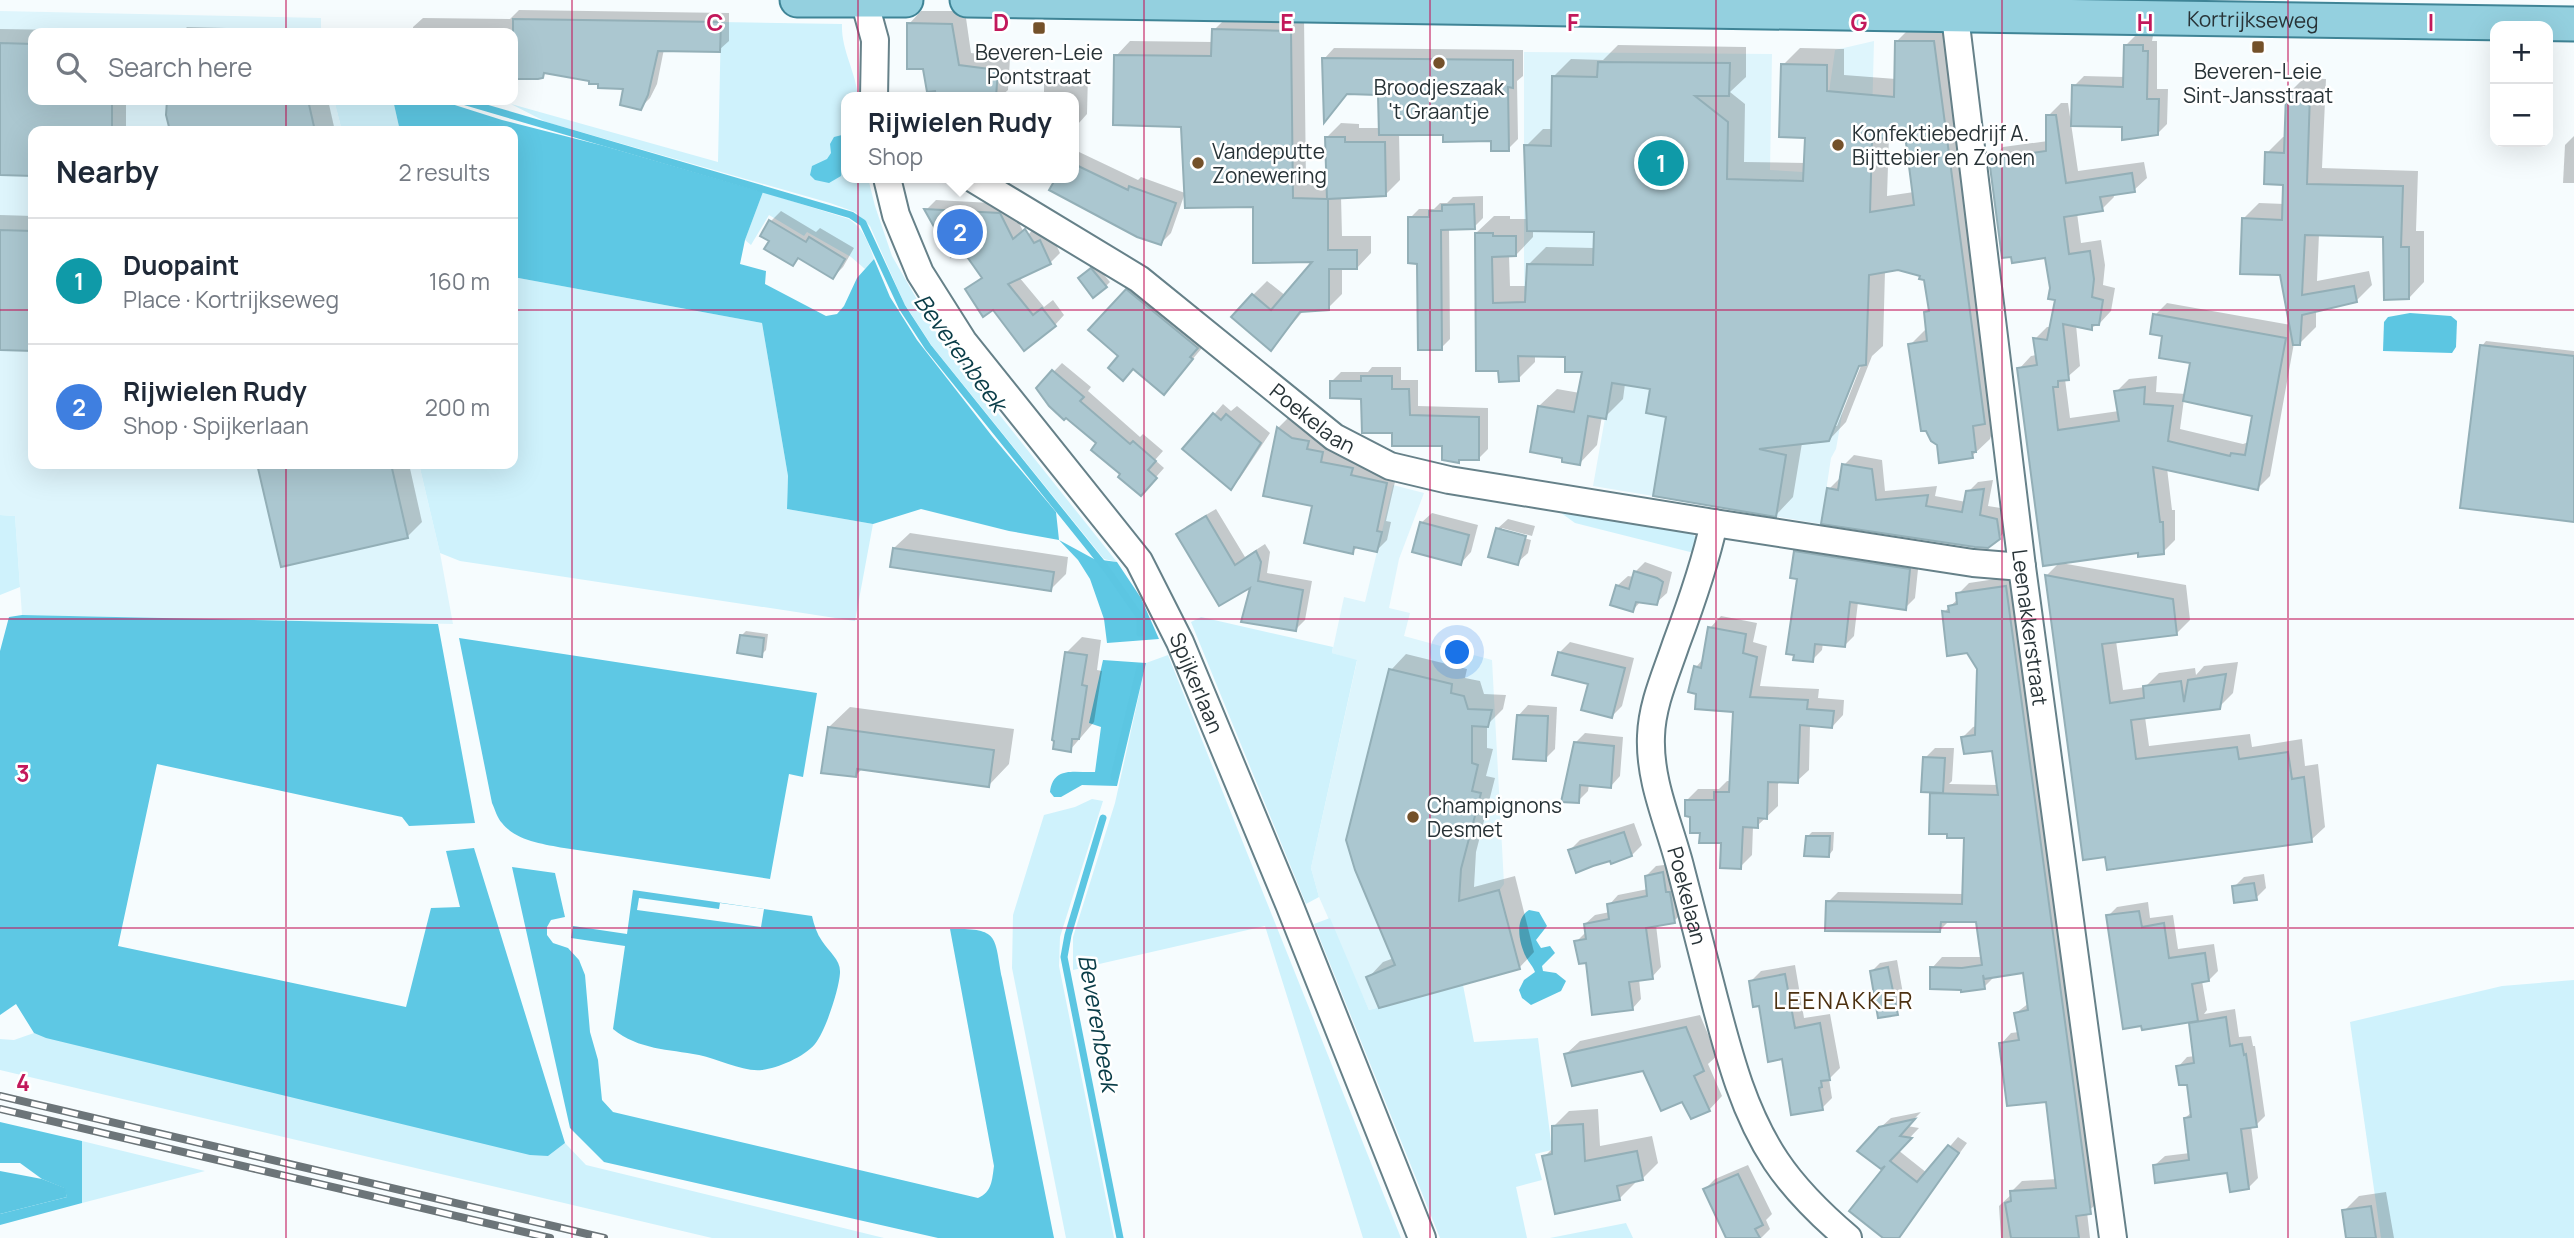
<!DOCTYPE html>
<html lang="en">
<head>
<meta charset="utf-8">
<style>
  :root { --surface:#fff; --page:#f6f6f7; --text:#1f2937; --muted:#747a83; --line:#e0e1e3; --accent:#74512a }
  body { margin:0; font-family:Manrope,sans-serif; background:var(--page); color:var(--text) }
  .controls { position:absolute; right:21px; top:21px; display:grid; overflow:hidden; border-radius:14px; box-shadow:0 7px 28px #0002 }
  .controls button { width:63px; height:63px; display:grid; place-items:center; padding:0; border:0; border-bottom:2px solid var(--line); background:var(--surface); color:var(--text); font:35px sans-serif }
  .you { position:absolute; left:1458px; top:653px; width:24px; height:24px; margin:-18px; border:5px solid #fff; border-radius:50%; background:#1a73e8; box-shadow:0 0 0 10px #1a73e833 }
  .badge { display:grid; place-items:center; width:46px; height:46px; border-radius:50%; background:var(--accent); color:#fff; font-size:23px; font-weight:700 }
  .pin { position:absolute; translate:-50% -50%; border:4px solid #fff; box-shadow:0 2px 7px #0006 }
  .popup { position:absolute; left:841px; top:92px; width:238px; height:91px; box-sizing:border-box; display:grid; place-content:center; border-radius:14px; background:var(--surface); filter:drop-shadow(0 2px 5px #0005); font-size:23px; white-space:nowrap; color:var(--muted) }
  .popup b { font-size:26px; color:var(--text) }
  .popup::after { content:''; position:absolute; left:50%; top:100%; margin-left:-14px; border:14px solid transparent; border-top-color:var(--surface) }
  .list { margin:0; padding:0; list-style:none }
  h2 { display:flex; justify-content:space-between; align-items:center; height:91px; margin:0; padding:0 28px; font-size:30px }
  h2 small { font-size:23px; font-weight:400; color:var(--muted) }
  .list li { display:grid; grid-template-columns:46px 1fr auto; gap:21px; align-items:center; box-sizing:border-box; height:126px; padding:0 28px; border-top:2px solid var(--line) }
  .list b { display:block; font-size:26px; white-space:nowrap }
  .list p { margin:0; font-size:23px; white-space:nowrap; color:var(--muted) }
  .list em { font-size:23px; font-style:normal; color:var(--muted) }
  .icon { flex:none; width:38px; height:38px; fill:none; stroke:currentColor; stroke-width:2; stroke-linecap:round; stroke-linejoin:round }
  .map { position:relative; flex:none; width:2574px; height:1238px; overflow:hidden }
  .search { position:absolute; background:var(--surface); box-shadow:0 7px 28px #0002; left:28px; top:28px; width:490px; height:77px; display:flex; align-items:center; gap:18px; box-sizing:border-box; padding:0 24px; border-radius:14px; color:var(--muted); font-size:26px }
  .panel { position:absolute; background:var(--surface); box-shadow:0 7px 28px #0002; left:28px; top:126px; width:490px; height:343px; border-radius:14px }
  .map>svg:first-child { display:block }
  .built { fill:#def5fc }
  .green { fill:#cff2fc }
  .forest { fill:#5ec8e4 }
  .water { fill:#5cc6e2 }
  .pier { fill:#f6fcfe }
  .shadow { fill:#0003; fill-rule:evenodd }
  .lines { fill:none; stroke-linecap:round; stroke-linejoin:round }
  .stream { stroke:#5cc6e2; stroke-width:7 }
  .building { fill:#abc7d0; stroke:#93afb7; stroke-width:2; fill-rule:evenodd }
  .minor-casing { stroke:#668189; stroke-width:30 }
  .major-casing { stroke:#3f8496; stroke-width:37 }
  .minor { stroke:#fff; stroke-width:26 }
  .major { stroke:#94d0df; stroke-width:33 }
  .rail-casing { stroke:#6c7579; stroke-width:8 }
  .rail { stroke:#fff; stroke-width:5; stroke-dasharray:16; stroke-linecap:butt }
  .grid { fill:none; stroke:#c2185b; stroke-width:2; stroke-opacity:0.55 }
  .poi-dot { fill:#74512a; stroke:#fff; stroke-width:2.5 }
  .labels { text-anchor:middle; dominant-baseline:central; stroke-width:5; stroke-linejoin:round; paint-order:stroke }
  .street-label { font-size:21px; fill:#283337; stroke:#fff }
  .poi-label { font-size:21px; fill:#283337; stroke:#fff }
  .water-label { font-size:23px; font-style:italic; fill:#093c47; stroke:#fff }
  .neighbourhood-label { font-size:23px; letter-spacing:2px; fill:#4c3111; stroke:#fff }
  .grid-label { font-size:23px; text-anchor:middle; font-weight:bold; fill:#c2185b; stroke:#fff; stroke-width:5; stroke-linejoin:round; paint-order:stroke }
</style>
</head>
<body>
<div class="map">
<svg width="2574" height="1238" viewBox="0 0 2574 1238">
  <rect width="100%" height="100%" fill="#f6fcfe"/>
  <!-- built -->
  <g class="built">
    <polygon points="0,11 321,18 321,33 33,33 33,100 334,100 342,131 33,131 33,464 419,464 440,553 453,624 22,615 15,516 0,515"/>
    <polygon points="1874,41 1866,347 1844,404 1836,449 1831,458 1821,524 1593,486 1613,373 1565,372 1565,357 1524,356 1524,52 1772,54 1770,170 1803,172 1806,99 1828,99 1835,50"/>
    <polygon points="1393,485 1424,493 1399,559 1389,608 1410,613 1404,636 1492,660 1504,884 1499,891 1520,969 1369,1010 1319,897 1311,868 1357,661 1332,653 1344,597 1365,602"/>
  </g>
  <!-- green -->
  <g class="green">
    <path d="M721,22L842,24C841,50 856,72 858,97H846V178H868L875,206L892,256L942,343L1117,562L1104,559L932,346L904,303L870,226L855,212L830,203L546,122L511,104L718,162Z"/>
    <polygon points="334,100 393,100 400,131 342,131"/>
    <path d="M763,192L849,219C864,229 868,242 874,259L865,269L851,257L807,232L804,236L769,215L751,245L745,240Z"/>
    <polygon points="513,277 762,323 788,476 787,509 873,524 855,621 460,561 440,553 419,464 513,464"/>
    <polygon points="1553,507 1691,532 1698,540 1698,554 1575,523"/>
    <polygon points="0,515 15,516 20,587 0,595"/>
    <polygon points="1201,617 1333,647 1332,653 1357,660 1311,868 1319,897 1306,904 1191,622"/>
    <polygon points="1168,655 1401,1238 1363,1238 1265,926 1073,970 1073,937 1115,803 1146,663"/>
    <polygon points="1092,799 1103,801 1060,937 1059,966 1114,1238 1066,1238 1012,968 1013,915 1044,815 1075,807"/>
    <polygon points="1330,918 1369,1010 1463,985 1474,1042 1538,1038 1552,1150 1535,1154 1542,1180 1516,1187 1527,1238 1440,1238 1314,924"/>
    <polygon points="2574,980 2574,1238 2381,1238 2350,1022 2502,986"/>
    <polygon points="34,1033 548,1156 565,1143 586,1165 884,1238 712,1238 0,1070 0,1039 14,1040"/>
    <polygon points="82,1141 205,1171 82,1203"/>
    <polygon points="1626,1223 1633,1238 1550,1238"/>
  </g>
  <!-- forest -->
  <g class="forest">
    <polygon points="393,100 439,100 502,120 604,146 763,192 745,240 740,264 766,271 765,284 826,316 837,314 844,306 857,278 874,259 890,297 917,340 992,436 1056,512 1059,540 1094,559 1117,562 1141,598 1159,639 1107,643 1104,619 1090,579 1078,560 1059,540 1009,531 921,509 873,524 787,509 788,476 762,323 513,277 513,131 400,131"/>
    <polygon points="846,134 846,159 842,162 841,176 829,183 815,180 810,175 812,166 827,159 831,153 830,144 834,137"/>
    <polygon points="22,615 438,624 475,823 409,826 402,817 157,764 118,946 406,1007 431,908 460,907 446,851 474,848 565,1143 548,1156 530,1155 46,1038 34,1033 16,1004 0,1015 0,651 9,617"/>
    <path d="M459,638L817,693L803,777L789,774L770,879L564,848C543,844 516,841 502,823C497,818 495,809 492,803Z"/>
    <path d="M1103,660L1146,663L1117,786L1082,785L1061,797H1054L1050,792C1053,765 1076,773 1095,772L1101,727L1089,723Z"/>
    <path d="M512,867L555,873L565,917L551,920L547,927V935L553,943L568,948L579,960L585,975L590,1032L598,1060L602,1100L613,1112L978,1198C992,1192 992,1180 994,1166L950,929C1000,928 994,936 1002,978L1054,1238H938L604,1162L570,1128Z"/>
    <polygon points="0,1122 82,1141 82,1203 0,1225 0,1214 67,1197 64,1188 42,1179 20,1163 0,1163"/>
  </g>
  <!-- water -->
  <g class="water">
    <polygon points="2410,313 2451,316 2457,321 2456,347 2452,353 2383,351 2384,322 2388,317"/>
    <path d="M633,890L812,916C814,925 817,934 822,941C829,952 841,960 840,973C839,990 825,1032 815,1044C804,1057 778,1068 762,1070C742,1072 719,1059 699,1055C668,1049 639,1050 613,1029L625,946L571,938L573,926L627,934Z"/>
    <path d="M1529,910L1539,912L1547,926L1536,940L1541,948L1550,946L1555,953L1542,966L1543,971L1556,973L1566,981L1561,991L1531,1005L1522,998L1519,990L1524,980L1535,972C1533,966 1529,963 1526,957C1519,943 1514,919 1529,910Z"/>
    <polygon points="0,1171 42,1179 65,1188 67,1197 0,1214"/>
  </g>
  <!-- pier -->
  <polygon class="pier" points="639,898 719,909 720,903 764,909 761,927 637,910"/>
  <!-- shadow -->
  <g class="shadow">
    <polygon points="519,10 729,13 729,41 719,50 664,49 657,84 650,98 640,108 626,88 591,79 547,72 538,77 513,78 513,33 413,33 413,27 423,18 510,19"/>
    <polygon points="921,11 965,11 971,53 1010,58 1008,90 1000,97 938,97 909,24"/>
    <polygon points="1228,16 1304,17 1306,184 1328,185 1327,137 1341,123 1359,124 1359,128 1381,128 1379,93 1349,92 1326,119 1324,59 1334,48 1523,50 1523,76 1517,81 1518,139 1508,149 1492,139 1445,133 1399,133 1400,180 1386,194 1341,196 1342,236 1371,236 1371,253 1357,268 1342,267 1342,294 1328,308 1304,310 1271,349 1253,295 1267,281 1286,296 1316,261 1255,205 1116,56 1130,41 1214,42 1214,30"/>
    <path d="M1914,24L1951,25L2001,405L1990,416L1992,433L1990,439L1972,456L1939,444L1910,345L1928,327L1926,313L1930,309L1926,279L1922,274L1898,268L1885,271L1883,346L1872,356L1846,422L1829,440L1802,443L1793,497L1776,515L1668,416L1651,388L1625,384L1623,399L1605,417L1602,416L1597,445L1580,463L1539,406L1557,389L1580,393L1584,370L1567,355H1535V362L1518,379L1500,380L1476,233L1494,216H1510V219H1528L1526,146L1543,129H1553V77L1571,59L1603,60L1618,45L1746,47V77L1730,92L1745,104L1744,162L1806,163L1807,136L1783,65L1800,48L1844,49V75L1896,79L1897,41ZM1906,133L1914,192L1887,196L1889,136ZM1533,229L1596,230L1595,248L1546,247L1528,265V286H1510L1509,255H1516L1533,237ZM1861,357L1864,358L1837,426H1834Z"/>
    <polygon points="187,27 309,30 309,33 181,33"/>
    <polygon points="0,29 127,31 127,33 33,33 33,100 126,100 126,131 33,131 33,174 0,174"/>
    <polygon points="2136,35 2153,36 2152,41 2157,41 2157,89 2168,89 2167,124 2157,134 2124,125 2074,86 2084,76 2125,77 2125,46"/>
    <polygon points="1054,73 1088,74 1087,114 1078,124 1074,124 1074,97 1044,97 1044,83"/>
    <path d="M2304,78L2326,79L2322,168L2418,171L2416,231H2424V282L2409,298L2384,236L2319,234L2317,281L2369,271L2372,285L2356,301L2316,310V327L2300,343H2294L2270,476L2258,488L2167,468L2172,510H2175V540L2163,552L2139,551L2061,563L2186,585L2190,620L2176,634L2116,641L2123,690L2145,687L2159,673L2195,668L2196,675L2204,666L2238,662L2233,693L2219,707L2145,717L2149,746L2250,734L2252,747L2302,739L2305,766L2318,764L2325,827L2311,840L2108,868L2046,576L2060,562L2019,369L2031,356L2037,355L2035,339L2047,327H2052L2057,299L2052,288L2047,256L1991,160L2003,147L2048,141V116L2061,103H2068L2078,171L2144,162L2147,178L2134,190L2113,193L2114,197L2102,209L2077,213L2081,243L2101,240L2105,265L2103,285L2115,288L2111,311L2099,324L2091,328L2076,325L2080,366L2065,379L2070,418L2119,411L2116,392L2129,379L2157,376L2156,392L2186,394L2192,361L2164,335L2155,315L2167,303L2291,325L2281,274L2243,219L2259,203L2285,204V183L2267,153L2283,137H2287L2288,94ZM2184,399L2254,414L2249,442L2243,444L2180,429Z"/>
    <polygon points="168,100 328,100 335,131 172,131 168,115"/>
    <polygon points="2574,136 2574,183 2563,183 2565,145"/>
    <polygon points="1077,151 1138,180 1141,177 1185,193 1171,233 1161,243 1052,189 1058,178 1074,178 1074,154"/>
    <polygon points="1483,196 1483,218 1474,227 1449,228 1450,339 1441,348 1410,218 1419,209 1434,209 1440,203 1447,203 1453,197"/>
    <polygon points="936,200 1010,204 1023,231 1023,242 1038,222 1050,232 1060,253 1050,263 1019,277 1044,307 1053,300 1064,315 1055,325 993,308 967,290 983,276 964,249 952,255 927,209"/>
    <polygon points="781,211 816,232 820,228 854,248 843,267 833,277 799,257 792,264 771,240 771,221"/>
    <polygon points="0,215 33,216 33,349 0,348"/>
    <polygon points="1096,265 1110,282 1106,286 1085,273"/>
    <polygon points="1137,280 1207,337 1199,346 1202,348 1164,393 1121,356 1127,290"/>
    <polygon points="2486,341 2574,351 2574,520 2482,346"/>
    <polygon points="1062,363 1091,387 1088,391 1140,437 1143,434 1163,451 1155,460 1164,468 1149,485 1122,474 1099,443 1038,388"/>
    <polygon points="1372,367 1401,367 1401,380 1418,380 1418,406 1488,408 1488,449 1478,459 1461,459 1458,461 1444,445 1394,431 1363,397 1332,381 1341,372 1368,372"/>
    <polygon points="1223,404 1231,411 1237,406 1270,433 1240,478 1231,488 1184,449"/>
    <polygon points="1288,418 1332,442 1331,452 1362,458 1397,473 1386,521 1391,522 1387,540 1377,550 1359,546 1352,552 1314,504 1278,428"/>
    <polygon points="1854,455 1882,460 1885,491 1937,486 1935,496 1966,502 1968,492 1978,482 1993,480 1988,506 2007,509 2009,527 1999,538 1829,489 1839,479 1841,480 1844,465"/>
    <polygon points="259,464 409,464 422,522 407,537 282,565"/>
    <polygon points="1216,509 1245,557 1265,544 1270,552 1267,573 1312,581 1305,620 1296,629 1252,584 1178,535 1187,526"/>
    <polygon points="1432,513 1478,525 1471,552 1461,563 1421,523"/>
    <polygon points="1508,519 1535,526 1532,536 1502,528 1502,532 1531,540 1528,553 1517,563 1497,529"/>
    <polygon points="910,533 1068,557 1066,574 1050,590 894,548"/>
    <polygon points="1806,542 1919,560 1915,598 1905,608 1858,602 1854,636 1844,646 1823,643 1822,650 1812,660 1796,552"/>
    <polygon points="1645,562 1672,572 1667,593 1656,603 1641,601 1633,610 1617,586 1628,576 1634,577 1635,572"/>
    <polygon points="2016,576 2100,1201 2087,1212 2090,1238 2001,1238 1999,1206 2012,1194 2012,1191 2022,1181 2057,1179 2048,1100 2001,1044 2011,1033 2019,1032 2016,1013 2029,1003 2024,971 1995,976 1984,987 1932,968 1942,957 1982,957 1977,921 1950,920 1940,930 1828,902 1838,892 1964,894 1966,836 1932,794 1935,791 1925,758 1935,748 1954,748 1952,781 1949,784 1998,785 1993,749 1963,737 1973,727 1977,726 1979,668 1944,612 1959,598 1958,594 1969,583"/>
    <polygon points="1721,616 1757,623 1753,642 1767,646 1760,686 1819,689 1818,698 1844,700 1843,715 1832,727 1810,725 1809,770 1797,781 1778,780 1778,806 1757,826 1753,826 1752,855 1740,867 1723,842 1701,832 1687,800 1698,789 1719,789 1727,781 1731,781 1735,710 1696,667 1704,658 1710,628"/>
    <polygon points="746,631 768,634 766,650 761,655 741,636"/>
    <polygon points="1082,637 1101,640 1097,670 1102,671 1094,722 1070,750 1066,653"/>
    <polygon points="1570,642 1634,658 1622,706 1612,716 1590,682 1559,653"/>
    <polygon points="1406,654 1467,669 1465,678 1480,681 1484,694 1506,695 1503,709 1487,725 1487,748 1493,749 1486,776 1495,778 1476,852 1474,887 1515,876 1534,952 1519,968 1368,978 1383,962 1394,958 1391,670"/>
    <polygon points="1528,705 1557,707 1555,749 1545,759 1518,716"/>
    <polygon points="850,707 1014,729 1009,764 989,785 863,768 856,775 829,727"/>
    <polygon points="1585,733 1623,737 1620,776 1611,786 1589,784 1588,791 1578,801 1575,743"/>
    <polygon points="1634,823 1642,845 1632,855 1611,859 1570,850 1580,840"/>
    <polygon points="1812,832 1834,832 1833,850 1829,855 1807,837"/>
    <polygon points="1672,864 1684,911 1674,921 1656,925 1661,967 1652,977 1639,979 1641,999 1632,1009 1587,961 1576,942 1587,931 1585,924 1595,915 1610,912 1609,905 1618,895 1648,889 1646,876 1656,866"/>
    <polygon points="2264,874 2266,888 2256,898 2234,887 2244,877"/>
    <polygon points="2148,902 2150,918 2173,915 2178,949 2214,944 2218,971 2209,980 2202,981 2207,1010 2204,1014 2235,1009 2239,1037 2251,1036 2253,1046 2255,1046 2265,1116 2256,1125 2251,1126 2258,1178 2249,1187 2228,1171 2155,1165 2165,1156 2190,1153 2185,1118 2192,1112 2188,1083 2178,1067 2187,1057 2195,1056 2190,1024 2194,1020 2108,916 2117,907"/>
    <polygon points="1897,960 1905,1005 1897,1013 1872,971 1880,963"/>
    <polygon points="1795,965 1804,1018 1830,1014 1840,1068 1829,1079 1832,1098 1822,1108 1783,1057 1751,981 1761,971"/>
    <polygon points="1700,1015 1717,1056 1708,1064 1722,1096 1709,1110 1683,1100 1644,1069 1566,1054 1580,1041"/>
    <polygon points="1598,1109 1600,1146 1652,1136 1658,1163 1642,1179 1634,1181 1635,1183 1619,1199 1544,1157 1554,1147 1553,1127 1569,1111"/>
    <polygon points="1921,1112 1907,1126 1919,1128 1898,1150 1927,1173 1958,1137 1967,1143 1904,1230 1851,1210 1891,1160 1880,1128 1891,1118"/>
    <polygon points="1748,1165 1772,1214 1766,1220 1770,1229 1761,1238 1728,1238 1705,1189 1715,1179"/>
    <polygon points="2386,1192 2394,1238 2348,1238 2344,1211 2359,1196"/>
  </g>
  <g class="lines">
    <!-- stream -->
    <g class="stream">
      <polyline points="459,100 851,215 863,223 902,307 928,347 1105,567 1140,617 1140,633"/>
      <polyline points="1114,777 1140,668"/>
      <polyline points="1103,818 1068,935 1064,957 1120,1238"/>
    </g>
  </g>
  <!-- building -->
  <g class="building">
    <polygon points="513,19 721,22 720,52 658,51 648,95 641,110 620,105 623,89 598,88 598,84 589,84 589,81 544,73 543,78 538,79 513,79"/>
    <polygon points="907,23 952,24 959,65 998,70 996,97 936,97 935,91 927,92 923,69 907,69"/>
    <polygon points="1212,29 1291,31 1293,198 1327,199 1325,137 1345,137 1345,142 1385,142 1386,196 1328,199 1328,250 1357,250 1357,269 1329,269 1329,310 1300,312 1271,351 1231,317 1252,294 1271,310 1312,262 1253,263 1253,207 1185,208 1181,127 1113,125 1114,55 1211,56"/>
    <path d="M1895,41H1934L1985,424L1973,426L1976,452H1972L1973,458L1939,463L1937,445L1931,441L1926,431H1921L1908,344L1927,341L1924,312L1929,311L1924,280L1919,279L1920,276L1898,270L1869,275L1866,365L1859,366L1829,441L1759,449L1786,455L1776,517L1653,496L1666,417L1646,413L1650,389L1612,383L1606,419L1588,416L1580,465L1562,462V458L1530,452L1538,406L1574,412L1582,372H1565V357L1518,356L1519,381L1499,382L1498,371H1476L1475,233H1493V236H1516V256L1492,257L1493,303L1525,302L1527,264L1593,265L1594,232L1527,231L1524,145L1551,146L1552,76L1597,77L1598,62L1730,63L1729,96H1695L1728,122L1727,179L1803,181L1805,138L1779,137L1781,64L1827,65V91L1894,97ZM1905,135L1914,205L1870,212L1872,140Z"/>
    <polygon points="0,43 33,44 33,100 112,100 112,131 33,131 33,176 0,175"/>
    <polygon points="2124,45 2143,45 2143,51 2148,51 2147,99 2159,99 2158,135 2122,140 2122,127 2071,126 2072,85 2123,87"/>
    <polygon points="1322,58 1513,60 1513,88 1508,87 1509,151 1491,151 1491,141 1443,142 1443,135 1379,135 1378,95 1347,94 1324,123"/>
    <polygon points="2286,93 2310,94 2307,184 2403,186 2401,247 2409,247 2409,299 2384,300 2383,237 2305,235 2302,295 2354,286 2357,302 2302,315 2300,345 2293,345 2280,275 2240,274 2242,218 2282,220 2283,185 2264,184 2265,152 2284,153"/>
    <polygon points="167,100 308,100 315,131 170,131 166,115"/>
    <polygon points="2046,115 2056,115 2066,183 2132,173 2135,192 2100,197 2103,211 2064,217 2069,254 2090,251 2094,279 2092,297 2103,300 2099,325 2092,325 2092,330 2063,324 2069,380 2058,381 2058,387 2053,387 2058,430 2119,421 2114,391 2145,387 2144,404 2173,406 2168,441 2230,456 2231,453 2245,455 2252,416 2183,401 2190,363 2159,358 2162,336 2150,334 2153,314 2286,338 2258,490 2153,467 2160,522 2163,522 2164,554 2138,557 2138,553 2043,566 2017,368 2037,365 2033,338 2047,340 2055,300 2048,299 2050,288 2045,258 2012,263 2011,257 2002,258 1989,159 2046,151"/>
    <polygon points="1074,164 1128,190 1129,186 1176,203 1161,245 1137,237 1049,190 1056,178 1074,178"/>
    <polygon points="1474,204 1475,229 1441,230 1442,350 1418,350 1417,264 1408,263 1408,217 1429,217 1429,211 1442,211 1442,205"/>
    <polygon points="924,209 1000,213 1013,239 1025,229 1034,243 1040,240 1051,264 1008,284 1033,315 1042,308 1056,326 1024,351 993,310 983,317 965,289 982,278 963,251 951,257"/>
    <polygon points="769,220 806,242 809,237 845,259 833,279 798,258 793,266 764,249 769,241 760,236"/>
    <polygon points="0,230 33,231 33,351 0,350"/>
    <polygon points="1091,268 1107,287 1093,298 1078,278"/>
    <polygon points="1126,289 1198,348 1190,357 1193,359 1164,395 1133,369 1123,381 1108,368 1118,356 1088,330"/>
    <polygon points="2480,345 2574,356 2574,522 2460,508"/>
    <polygon points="1052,370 1084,397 1080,401 1130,444 1133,441 1156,461 1148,470 1157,478 1141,496 1118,477 1120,474 1091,450 1096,443 1066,418 1064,420 1049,406 1036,388"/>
    <polygon points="1361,376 1392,376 1392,389 1409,389 1410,415 1479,417 1479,460 1459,460 1459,463 1442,460 1442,446 1392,446 1392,433 1362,433 1361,399 1330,398 1330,381 1361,381"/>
    <polygon points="1213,413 1221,420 1226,414 1261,443 1231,490 1182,449"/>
    <polygon points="1277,427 1292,438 1309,441 1307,449 1323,452 1321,462 1353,468 1351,475 1387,483 1377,531 1382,532 1377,552 1354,547 1353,554 1304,543 1312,506 1263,496"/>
    <polygon points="257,464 391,464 408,538 281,567"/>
    <polygon points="1842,464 1872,469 1876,500 1928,495 1926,506 1962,512 1966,491 1984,489 1980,515 1997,519 2000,539 1988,548 1975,547 1821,524 1827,488 1838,490"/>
    <polygon points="1206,516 1235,565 1256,551 1261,562 1258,581 1303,590 1296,631 1241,622 1250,588 1219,606 1176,534"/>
    <polygon points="1420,522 1469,535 1461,565 1412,552"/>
    <polygon points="1496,528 1526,536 1518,565 1488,557"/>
    <polygon points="893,548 1054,572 1051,591 890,567"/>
    <polygon points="1794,551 1910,569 1906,610 1850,602 1845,647 1815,644 1813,662 1793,660 1794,655 1786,654 1797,579 1790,578"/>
    <polygon points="1634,571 1657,578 1663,582 1657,605 1636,602 1633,612 1610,605 1616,585 1629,589"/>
    <polygon points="2045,575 2173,599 2177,635 2102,644 2110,703 2144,698 2143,686 2181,681 2184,702 2188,680 2226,674 2220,709 2131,720 2136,759 2237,747 2239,759 2288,752 2292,779 2304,777 2312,842 2107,870 2105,857 2083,860"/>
    <polygon points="2006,586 2091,1214 2076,1216 2079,1238 2011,1238 2005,1203 2011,1201 2010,1191 2056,1188 2046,1102 2007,1106 1999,1043 2019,1040 2014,1013 2028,1010 2023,973 1984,979 1983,975 1985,989 1961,992 1961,990 1930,989 1930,967 1962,968 1982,965 1976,922 1941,922 1940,932 1825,931 1826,901 1962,904 1964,838 1947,838 1947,834 1929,834 1930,793 1998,795 1992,751 1964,754 1961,737 1975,735 1977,669 1967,653 1947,656 1942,611 1949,612 1948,606 1957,604 1956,593"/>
    <polygon points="1708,627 1746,634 1743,653 1757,657 1750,697 1808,700 1807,709 1834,711 1832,728 1800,725 1798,783 1768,782 1767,819 1758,818 1758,828 1743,827 1741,869 1720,868 1721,843 1699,843 1700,833 1690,833 1690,817 1685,816 1685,800 1714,800 1714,792 1729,792 1733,712 1695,709 1696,694 1688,692 1694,666 1701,668"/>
    <polygon points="740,635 764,638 762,657 737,653"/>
    <polygon points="1065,652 1087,655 1082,685 1087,686 1079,739 1072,739 1071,752 1053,749 1054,741 1052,740"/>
    <polygon points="1558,652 1625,668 1612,718 1581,710 1588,684 1552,675"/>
    <polygon points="1389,669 1452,684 1451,693 1464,696 1468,709 1492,710 1488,727 1472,726 1472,763 1478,765 1472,791 1481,793 1461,869 1459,901 1499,890 1520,969 1379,1008 1366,977 1395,965 1355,870 1346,840"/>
    <polygon points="1517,715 1548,716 1546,761 1513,759"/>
    <polygon points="828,727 994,750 989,787 857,769 856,777 821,773"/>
    <polygon points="1574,742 1614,746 1611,788 1580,785 1579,803 1561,802"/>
    <polygon points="1923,757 1945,758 1943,793 1921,792"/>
    <polygon points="1624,832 1632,856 1611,864 1610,861 1593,866 1576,873 1568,850"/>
    <polygon points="1806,836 1830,836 1829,857 1804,856"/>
    <polygon points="1663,872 1666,892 1670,892 1675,923 1646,928 1653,979 1629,982 1633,1010 1592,1015 1586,963 1579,964 1574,941 1586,939 1584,924 1609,919 1607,904 1647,896 1645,876"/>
    <polygon points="2254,883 2257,900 2234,903 2232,886"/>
    <polygon points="2139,911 2142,927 2164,923 2169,958 2205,953 2209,981 2192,984 2198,1021 2142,1030 2141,1026 2123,1029 2106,915"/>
    <polygon points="1888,967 1898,1015 1878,1018 1870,971"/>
    <polygon points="1785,974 1795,1028 1820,1023 1830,1080 1821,1081 1822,1087 1819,1088 1823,1110 1791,1115 1782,1059 1768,1062 1759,1006 1753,1007 1749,981"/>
    <polygon points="2226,1017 2230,1046 2242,1044 2244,1055 2246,1054 2257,1127 2241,1129 2249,1189 2230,1192 2227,1173 2155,1183 2153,1165 2189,1160 2184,1118 2191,1117 2187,1085 2179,1085 2176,1066 2194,1063 2189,1023"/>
    <polygon points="1686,1027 1704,1071 1694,1076 1710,1111 1691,1119 1682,1102 1661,1111 1643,1071 1572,1086 1564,1054"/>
    <polygon points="1915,1119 1900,1136 1912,1138 1890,1161 1917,1182 1948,1145 1959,1153 1899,1238 1883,1238 1849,1211 1885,1166 1881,1169 1857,1151 1879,1127"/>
    <polygon points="1583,1124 1585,1161 1637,1151 1643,1180 1617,1186 1620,1200 1555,1214 1542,1156 1552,1154 1552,1126"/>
    <polygon points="1738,1174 1763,1225 1755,1229 1760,1238 1726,1238 1703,1189"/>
    <polygon points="2371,1206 2376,1238 2346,1238 2342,1210"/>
  </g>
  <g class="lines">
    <defs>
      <g id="minor">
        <polyline points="864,0 875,40 874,97"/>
        <path id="s1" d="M1955,0V16L2022,567L2113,1238"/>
        <path id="s2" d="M887,178L896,215L920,273L963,341L1139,561L1180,642L1289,904L1422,1238"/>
        <path id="s3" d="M972,178L1139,279L1334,437L1390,466L1449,480L1714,523L1973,563L2022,567"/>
        <path id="s4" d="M1714,523C1705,564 1691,604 1676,644C1666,674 1652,704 1651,736C1649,783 1670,825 1681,870C1692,912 1703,955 1714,998C1729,1055 1743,1111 1776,1161C1796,1191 1821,1215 1848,1238"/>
      </g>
      <g id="major">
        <polyline points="797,0 906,0"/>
        <path id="s5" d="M967,0L2574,24"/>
      </g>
    </defs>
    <!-- minor casing -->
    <use href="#minor" class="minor-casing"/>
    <!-- major casing -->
    <use href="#major" class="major-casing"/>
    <!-- minor -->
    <use href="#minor" class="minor"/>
    <!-- major -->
    <use href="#major" class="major"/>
    <defs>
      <g id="rail">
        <polyline points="0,1096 604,1238"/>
        <polyline points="0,1109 550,1238"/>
      </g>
    </defs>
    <!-- rail casing -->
    <use href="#rail" class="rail-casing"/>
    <!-- rail -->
    <use href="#rail" class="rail"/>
  </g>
  <!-- grid -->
  <path class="grid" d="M286,0V33M572,0V1238M858,0V1238M1144,0V1238M1430,0V1238M1716,0V1238M2002,0V1238M2288,0V1238M286,100V131M0,310H33M513,310H2574M286,464V1238M0,619H2574M0,928H2574"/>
  <!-- markers -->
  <g class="poi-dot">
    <rect x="1032" y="21" width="14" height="14" rx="3.5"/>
    <rect x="2251" y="40" width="14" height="14" rx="3.5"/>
    <circle cx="1439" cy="63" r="7"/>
    <circle cx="1838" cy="145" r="7"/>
    <circle cx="1198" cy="163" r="7"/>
    <circle cx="1413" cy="817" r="7"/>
  </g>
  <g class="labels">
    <!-- street labels -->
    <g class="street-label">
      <text stroke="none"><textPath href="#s5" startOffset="1286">Kortrijkseweg</textPath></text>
      <text stroke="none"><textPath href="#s3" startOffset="418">Poekelaan</textPath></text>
      <text stroke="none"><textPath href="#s1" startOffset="632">Leenakkerstraat</textPath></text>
      <text stroke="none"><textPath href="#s2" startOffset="598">Spijkerlaan</textPath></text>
      <text stroke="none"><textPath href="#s4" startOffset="387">Poekelaan</textPath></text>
    </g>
    <!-- poi labels -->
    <g class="poi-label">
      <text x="1039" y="52">Beveren-Leie<tspan x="1039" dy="24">Pontstraat</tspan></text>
      <text x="2258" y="71">Beveren-Leie<tspan x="2258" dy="24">Sint-Jansstraat</tspan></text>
      <text x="1439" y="87">Broodjeszaak<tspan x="1439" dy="24">'t Graantje</tspan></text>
      <text x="1852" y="133" text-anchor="start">Konfektiebedrijf A.<tspan x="1852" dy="24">Bijttebier en Zonen</tspan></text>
      <text x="1212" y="151" text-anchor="start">Vandeputte<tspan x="1212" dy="24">Zonewering</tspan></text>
      <text x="1427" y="805" text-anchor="start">Champignons<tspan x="1427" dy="24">Desmet</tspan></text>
    </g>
    <!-- water labels -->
    <g class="water-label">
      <text transform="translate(961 352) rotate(54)">Beverenbeek</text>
      <text transform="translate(1099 1023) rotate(80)">Beverenbeek</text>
    </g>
    <!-- neighbourhood labels -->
    <g class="neighbourhood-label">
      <text x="1844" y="1000">LEENAKKER</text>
    </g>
  </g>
  <g class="grid-label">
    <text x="715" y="31">C</text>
    <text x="1001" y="31">D</text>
    <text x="1287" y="31">E</text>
    <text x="1573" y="31">F</text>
    <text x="1859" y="31">G</text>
    <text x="2145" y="31">H</text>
    <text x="2431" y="31">I</text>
    <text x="23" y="782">3</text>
    <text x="23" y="1091">4</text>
  </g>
</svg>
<div class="controls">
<button>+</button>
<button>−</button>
</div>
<div class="you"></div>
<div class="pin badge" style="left:1661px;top:163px;background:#0f9aa8">1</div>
<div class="pin badge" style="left:960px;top:232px;background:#3f7fe0">2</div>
<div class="popup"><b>Rijwielen Rudy</b>Shop</div>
<div class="search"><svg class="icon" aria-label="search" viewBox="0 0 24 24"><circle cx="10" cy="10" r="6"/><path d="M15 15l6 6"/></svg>Search here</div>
<section class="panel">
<h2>Nearby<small>2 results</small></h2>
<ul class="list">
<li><span class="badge" style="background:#0f9aa8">1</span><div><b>Duopaint</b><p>Place · Kortrijkseweg</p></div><em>160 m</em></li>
<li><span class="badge" style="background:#3f7fe0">2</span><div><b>Rijwielen Rudy</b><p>Shop · Spijkerlaan</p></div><em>200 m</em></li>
</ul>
</section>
</div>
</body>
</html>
